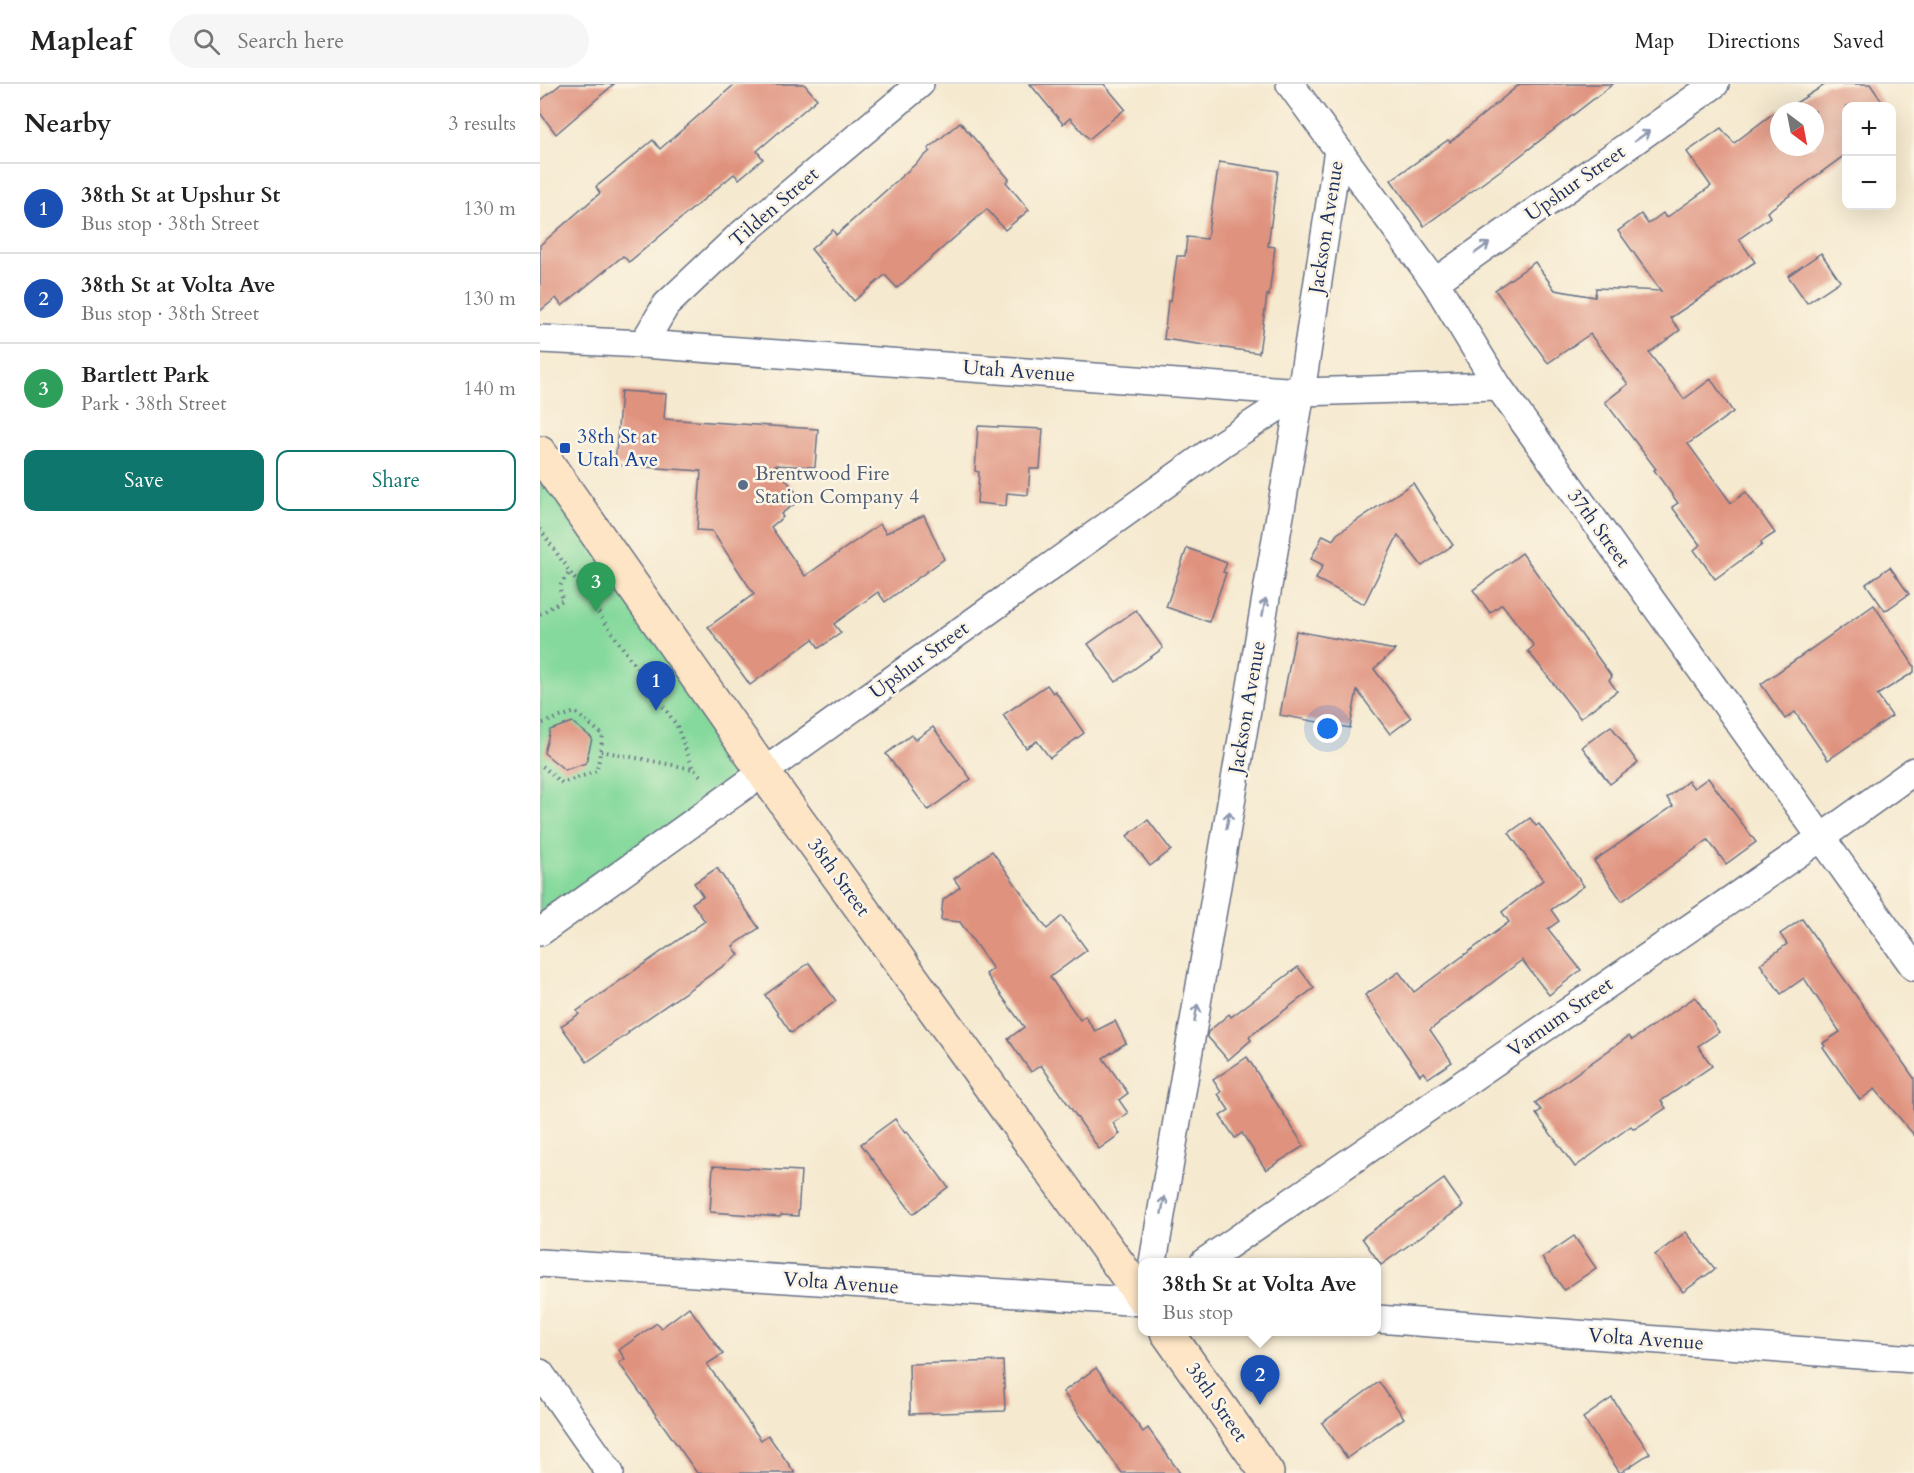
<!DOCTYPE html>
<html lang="en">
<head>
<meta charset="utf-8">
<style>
  :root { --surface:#fff; --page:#f6f6f6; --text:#222; --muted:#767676; --line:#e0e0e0; --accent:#0f766e }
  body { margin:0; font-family:Cardo,serif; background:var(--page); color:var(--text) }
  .controls { position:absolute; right:18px; top:18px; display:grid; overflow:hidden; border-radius:12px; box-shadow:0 6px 24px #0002 }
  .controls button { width:54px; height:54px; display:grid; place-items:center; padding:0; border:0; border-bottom:2px solid var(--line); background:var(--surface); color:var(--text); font:30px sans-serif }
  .compass { position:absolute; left:1230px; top:18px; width:54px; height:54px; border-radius:50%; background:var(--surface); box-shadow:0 6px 24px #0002; rotate:148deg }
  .you { position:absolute; left:788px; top:645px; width:21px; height:21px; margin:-15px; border:4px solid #fff; border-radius:50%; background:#1a73e8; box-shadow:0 0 0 9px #1a73e833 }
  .badge { display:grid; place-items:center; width:39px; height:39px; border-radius:50%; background:var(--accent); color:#fff; font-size:20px; font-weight:700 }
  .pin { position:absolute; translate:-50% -50px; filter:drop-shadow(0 2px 3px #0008) }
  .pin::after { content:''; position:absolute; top:32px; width:21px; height:18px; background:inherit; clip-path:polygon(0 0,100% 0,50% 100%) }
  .popup { position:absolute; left:598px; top:1174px; width:243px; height:78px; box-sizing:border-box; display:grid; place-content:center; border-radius:12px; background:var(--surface); filter:drop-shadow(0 2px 4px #0005); font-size:20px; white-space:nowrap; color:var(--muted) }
  .popup b { font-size:22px; color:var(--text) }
  .popup::after { content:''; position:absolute; left:50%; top:100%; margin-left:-12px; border:12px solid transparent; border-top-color:var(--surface) }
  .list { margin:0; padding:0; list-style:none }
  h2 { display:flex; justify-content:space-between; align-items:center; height:78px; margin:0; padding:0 24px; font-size:26px }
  h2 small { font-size:20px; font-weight:400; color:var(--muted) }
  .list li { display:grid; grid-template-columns:39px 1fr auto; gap:18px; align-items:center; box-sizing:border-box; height:90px; padding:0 24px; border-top:2px solid var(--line) }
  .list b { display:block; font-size:22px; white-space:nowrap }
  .list p { margin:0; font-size:20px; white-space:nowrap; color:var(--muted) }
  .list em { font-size:20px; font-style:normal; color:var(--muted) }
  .actions { display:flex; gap:12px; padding:18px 24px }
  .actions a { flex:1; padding:14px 0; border:2px solid var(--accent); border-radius:12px; text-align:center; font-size:21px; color:var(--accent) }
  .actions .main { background:var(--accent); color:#fff }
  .icon { flex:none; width:33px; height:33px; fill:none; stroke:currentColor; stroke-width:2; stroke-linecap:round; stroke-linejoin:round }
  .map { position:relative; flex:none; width:1374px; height:1389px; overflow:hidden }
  header { display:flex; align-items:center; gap:36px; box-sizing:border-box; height:84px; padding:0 30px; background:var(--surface); border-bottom:2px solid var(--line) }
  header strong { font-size:28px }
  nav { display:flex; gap:33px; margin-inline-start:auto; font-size:21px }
  .search { width:420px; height:54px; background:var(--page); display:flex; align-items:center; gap:15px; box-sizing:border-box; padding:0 21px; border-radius:33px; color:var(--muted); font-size:22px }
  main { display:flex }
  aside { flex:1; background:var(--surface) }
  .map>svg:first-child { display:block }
  .green { fill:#85d99c; stroke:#50847d; stroke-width:1.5 }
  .building { fill:#df927e }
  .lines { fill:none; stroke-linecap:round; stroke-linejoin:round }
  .street-casing { stroke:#677086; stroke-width:30 }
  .secondary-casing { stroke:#677086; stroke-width:36 }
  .path { stroke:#677086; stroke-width:4; stroke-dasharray:1.5 4.5; stroke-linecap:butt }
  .street { stroke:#fff; stroke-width:27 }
  .secondary { stroke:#fde5c5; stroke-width:33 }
  .oneway { stroke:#8d97ae }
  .transit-dot { fill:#1a4fb4; stroke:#fcf5e5; stroke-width:2 }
  .service-dot { fill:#5c6f8a; stroke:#fcf5e5; stroke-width:2 }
  .labels { text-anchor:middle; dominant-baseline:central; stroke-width:5; stroke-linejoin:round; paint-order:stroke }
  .street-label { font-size:20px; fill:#1b2f5e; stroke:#fcf5e5 }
  .transit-label { font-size:20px; fill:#164399; stroke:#fcf5e5; text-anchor:start }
  .service-label { font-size:20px; fill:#4e5e75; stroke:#fcf5e5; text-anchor:start }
</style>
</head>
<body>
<header>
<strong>Mapleaf</strong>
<div class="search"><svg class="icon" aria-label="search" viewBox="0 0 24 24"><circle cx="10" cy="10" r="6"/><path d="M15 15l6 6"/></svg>Search here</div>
<nav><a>Map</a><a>Directions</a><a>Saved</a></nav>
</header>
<main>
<aside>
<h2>Nearby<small>3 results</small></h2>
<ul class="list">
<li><span class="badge" style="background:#1a4fb4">1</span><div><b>38th St at Upshur St</b><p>Bus stop · 38th Street</p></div><em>130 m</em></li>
<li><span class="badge" style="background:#1a4fb4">2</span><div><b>38th St at Volta Ave</b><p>Bus stop · 38th Street</p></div><em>130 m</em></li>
<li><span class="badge" style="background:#2e9e5b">3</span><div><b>Bartlett Park</b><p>Park · 38th Street</p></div><em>140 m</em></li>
</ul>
<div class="actions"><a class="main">Save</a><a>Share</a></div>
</aside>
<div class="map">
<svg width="1374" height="1389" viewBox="0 0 1374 1389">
  <rect width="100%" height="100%" fill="#fcf5e5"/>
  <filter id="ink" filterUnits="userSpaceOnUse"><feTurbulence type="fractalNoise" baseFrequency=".0167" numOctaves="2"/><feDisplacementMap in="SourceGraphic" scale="12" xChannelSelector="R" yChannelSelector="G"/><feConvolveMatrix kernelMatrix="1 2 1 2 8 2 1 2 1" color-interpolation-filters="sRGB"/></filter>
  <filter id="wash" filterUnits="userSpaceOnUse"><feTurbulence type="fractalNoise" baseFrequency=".008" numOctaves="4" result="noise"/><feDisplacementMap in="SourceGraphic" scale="24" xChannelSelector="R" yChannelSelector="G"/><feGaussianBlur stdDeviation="1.35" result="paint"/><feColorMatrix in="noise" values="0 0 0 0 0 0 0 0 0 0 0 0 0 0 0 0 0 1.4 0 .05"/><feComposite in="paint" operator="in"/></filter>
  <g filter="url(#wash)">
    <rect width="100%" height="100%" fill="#f5e9cf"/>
    <!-- green -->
    <polygon class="green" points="0,369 223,687 0,848"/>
    <g id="blocks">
      <!-- building -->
      <g class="building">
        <polygon points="21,0 74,0 16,50 0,29 0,17"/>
        <polygon points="195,0 264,0 277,15 217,67 223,75 199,95 194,90 89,178 83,172 22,222 16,214 0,227 0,161 60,109 56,103 113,56 120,65"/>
        <polygon points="490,0 564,0 585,25 549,55 530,34 523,40"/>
        <polygon points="980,0 1073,0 976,75 884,142 851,96 908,56 910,58"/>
        <polygon points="1286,0 1330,0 1345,22 1306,22 1306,70 1227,128 1230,133 1199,155 1215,178 1130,234 1140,246 1109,269 1144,315 1171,295 1193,328 1148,360 1191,419 1206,408 1235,449 1221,458 1222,461 1175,495 1154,466 1160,461 1132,423 1138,419 1114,386 1116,385 1065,318 1088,300 1050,250 1008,279 955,206 995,178 1015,206 1055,213 1056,204 1121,207 1078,147 1101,130 1108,140 1123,129 1126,134 1171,102 1147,68 1181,44 1194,59 1239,25 1240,27 1239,63 1275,63 1275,27 1243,27"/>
        <polygon points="420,38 469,95 466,98 489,126 465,146 447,125 357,204 345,191 314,217 271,165 293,146 296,151 390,67 388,65"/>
        <polygon points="679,78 738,87 728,162 735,163 729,212 727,211 719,269 624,255 628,217 631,217 637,172 645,172 647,153 667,155"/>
        <polygon points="1281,169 1300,197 1267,219 1248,192"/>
        <polygon points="81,307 126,310 124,335 278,345 275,383 235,381 261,415 241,430 243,433 231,443 265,492 340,440 346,449 384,431 404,475 345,518 338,508 294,540 301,549 279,564 273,555 210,601 168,543 214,510 172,447 157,446 161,387 75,381"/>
        <polygon points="438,342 503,345 500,385 490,385 488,411 467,409 466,422 437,419 439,388 435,387"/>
        <polygon points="873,399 895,434 894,435 913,461 882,482 858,451 824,520 776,495 783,481 771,475 783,451 793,456 797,450"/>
        <polygon points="647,464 687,479 683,488 686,489 669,538 626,523"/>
        <polygon points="982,469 1072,593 1069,596 1077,607 1040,634 988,567 994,562 962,520 950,529 933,506"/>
        <polygon points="1350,483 1369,510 1345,527 1326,500"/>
        <polygon points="1334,521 1374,582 1374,588 1337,611 1352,632 1288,676 1255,628 1245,635 1221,600"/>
        <polygon points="596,526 623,564 576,598 548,560"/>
        <polygon points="756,547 855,566 834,585 871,634 850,650 817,606 810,644 740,631"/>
        <polygon points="507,601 513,609 515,607 544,649 510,674 497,657 486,664 463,631"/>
        <polygon points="32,638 52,654 46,679 25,686 4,669 10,646"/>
        <polygon points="1071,642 1098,679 1070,700 1042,663"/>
        <polygon points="393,643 431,695 388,726 346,670 371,651 375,656"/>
        <polygon points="1168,694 1216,758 1186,780 1168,756 1082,817 1054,777 1133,722 1127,714 1148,697 1154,704"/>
        <polygon points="990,734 996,742 999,740 1044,802 1011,826 1019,837 1008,845 1041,886 1009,911 982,876 890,946 912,978 888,994 883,988 880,991 825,911 859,888 874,908 969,838 962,828 1003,796 969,749"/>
        <polygon points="608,736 631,766 610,782 587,752"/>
        <polygon points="452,767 507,845 522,832 547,866 510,893 540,936 545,932 555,947 575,937 586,959 563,974 588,1009 579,1016 588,1029 573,1039 580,1050 559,1065 501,981 491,988 468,955 484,943 446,890 453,885 420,838 401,836 403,816 420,803 414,795"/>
        <polygon points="177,784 219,844 193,862 199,871 88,948 89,949 47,978 21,942 39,930 37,927 165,837 152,819 163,812 154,799"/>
        <polygon points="1262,835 1374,994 1374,1051 1335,1005 1320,1016 1283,963 1285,962 1283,959 1300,948 1264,894 1241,910 1220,880 1247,860 1240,850"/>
        <polygon points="269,879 296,917 251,949 225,911"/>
        <polygon points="758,883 774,904 709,953 711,956 688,976 667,952 668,948 689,930 691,933"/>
        <polygon points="1155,913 1179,948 1158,962 1172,982 1121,1017 1126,1024 1096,1044 1093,1045 1091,1042 1035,1083 996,1030 1001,1026 995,1019 1089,952 1092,956"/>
        <polygon points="707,973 764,1062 726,1086 702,1049 695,1054 680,1032 689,1026 678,1010 681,1008 673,996"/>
        <polygon points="355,1035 365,1049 367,1048 408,1103 373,1130 321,1060"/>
        <polygon points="173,1082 261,1087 258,1132 241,1131 240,1133 170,1128"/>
        <polygon points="904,1095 923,1122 841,1181 822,1154"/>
        <polygon points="1146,1148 1175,1185 1143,1208 1115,1171"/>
        <polygon points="1034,1152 1056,1184 1024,1206 1002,1174"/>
        <polygon points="149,1223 183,1270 167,1280 221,1356 228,1351 255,1389 157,1389 79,1279 85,1275 79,1266 117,1239 121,1244"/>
        <polygon points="463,1277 465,1327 370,1330 369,1280"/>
        <polygon points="556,1284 603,1348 608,1344 640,1389 582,1389 523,1308"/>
        <polygon points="839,1298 864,1334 807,1374 782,1339"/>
        <polygon points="1072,1314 1110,1369 1080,1389 1043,1334"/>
      </g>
    </g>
  </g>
  <g filter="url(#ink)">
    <use href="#blocks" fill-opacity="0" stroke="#677086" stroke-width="1.5"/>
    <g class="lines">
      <defs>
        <g id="street">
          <polyline points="750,0 895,198 958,302 1374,883"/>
          <polyline points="895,198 1175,0"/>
          <polyline points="0,255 103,260 761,308 958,302"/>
          <polyline points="103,260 126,221 198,153 380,0"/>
          <polyline points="0,848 683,359 761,308"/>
          <polyline points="613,1178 761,308 798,66"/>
          <polyline points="664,1178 1282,753 1374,687"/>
          <polyline points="0,1179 603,1218"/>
          <polyline points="837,1235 1374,1275"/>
          <polyline points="0,1289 70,1389"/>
        </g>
        <g id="secondary">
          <polyline points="0,369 236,706 603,1214"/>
          <polyline points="627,1248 727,1389"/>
        </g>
      </defs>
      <!-- street casing -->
      <use href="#street" class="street-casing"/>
      <!-- secondary casing -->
      <use href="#secondary" class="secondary-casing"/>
      <!-- path -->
      <g class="path">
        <polyline points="0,445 137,642 153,685 163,694"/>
        <path d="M0,530L23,516C17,501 21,500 30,488"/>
        <polyline points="0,643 0,640 35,628 63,651 57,687 22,699 0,680"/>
        <polyline points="61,667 153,685"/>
      </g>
      <!-- street -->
      <use href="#street" class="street"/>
      <!-- secondary -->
      <use href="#secondary" class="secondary"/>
    </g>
    <!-- one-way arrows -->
    <defs><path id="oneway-shaft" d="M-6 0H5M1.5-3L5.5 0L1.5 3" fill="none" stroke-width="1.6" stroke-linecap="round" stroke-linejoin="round" transform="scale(1.5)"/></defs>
    <g class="oneway">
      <use href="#oneway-shaft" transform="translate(1102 52) rotate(-35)"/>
      <use href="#oneway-shaft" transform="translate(942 164) rotate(-35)"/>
      <use href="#oneway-shaft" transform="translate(724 523) rotate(-80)"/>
      <use href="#oneway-shaft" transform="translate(688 736) rotate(-80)"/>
      <use href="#oneway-shaft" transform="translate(656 929) rotate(-80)"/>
      <use href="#oneway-shaft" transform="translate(623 1121) rotate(-80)"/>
    </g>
  </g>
  <!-- markers -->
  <rect class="transit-dot" x="19" y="358" width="12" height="12" rx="3"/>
  <circle class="service-dot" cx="203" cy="401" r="6"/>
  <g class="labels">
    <!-- street labels -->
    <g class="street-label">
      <text transform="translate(1035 99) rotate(-35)">Upshur Street</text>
      <text transform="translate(234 123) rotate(-41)">Tilden Street</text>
      <text transform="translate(786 143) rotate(-81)">Jackson Avenue</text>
      <text transform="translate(479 287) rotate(4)">Utah Avenue</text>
      <text transform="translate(1059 444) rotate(54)">37th Street</text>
      <text transform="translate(379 576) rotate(-36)">Upshur Street</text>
      <text transform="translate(707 623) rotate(-80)">Jackson Avenue</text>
      <text transform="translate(299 793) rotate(54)">38th Street</text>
      <text transform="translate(1020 933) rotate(-35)">Varnum Street</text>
      <text transform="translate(301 1199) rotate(4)">Volta Avenue</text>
      <text transform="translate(1106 1255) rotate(4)">Volta Avenue</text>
      <text transform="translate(677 1318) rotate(55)">38th Street</text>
    </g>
    <!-- transit labels -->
    <g class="transit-label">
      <text x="37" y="352">38th St at<tspan x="37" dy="23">Utah Ave</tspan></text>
    </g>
    <!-- service labels -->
    <g class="service-label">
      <text x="215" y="389">Brentwood Fire<tspan x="215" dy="23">Station Company 4</tspan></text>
    </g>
  </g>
</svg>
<div class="controls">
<button>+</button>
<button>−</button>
</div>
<svg class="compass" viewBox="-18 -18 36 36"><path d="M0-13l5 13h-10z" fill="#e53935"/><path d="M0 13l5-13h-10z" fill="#767676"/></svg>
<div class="you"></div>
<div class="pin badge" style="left:116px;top:627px;background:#1a4fb4">1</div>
<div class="pin badge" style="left:720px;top:1321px;background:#1a4fb4">2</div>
<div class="popup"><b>38th St at Volta Ave</b>Bus stop</div>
<div class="pin badge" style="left:56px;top:528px;background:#2e9e5b">3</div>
</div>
</main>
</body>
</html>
